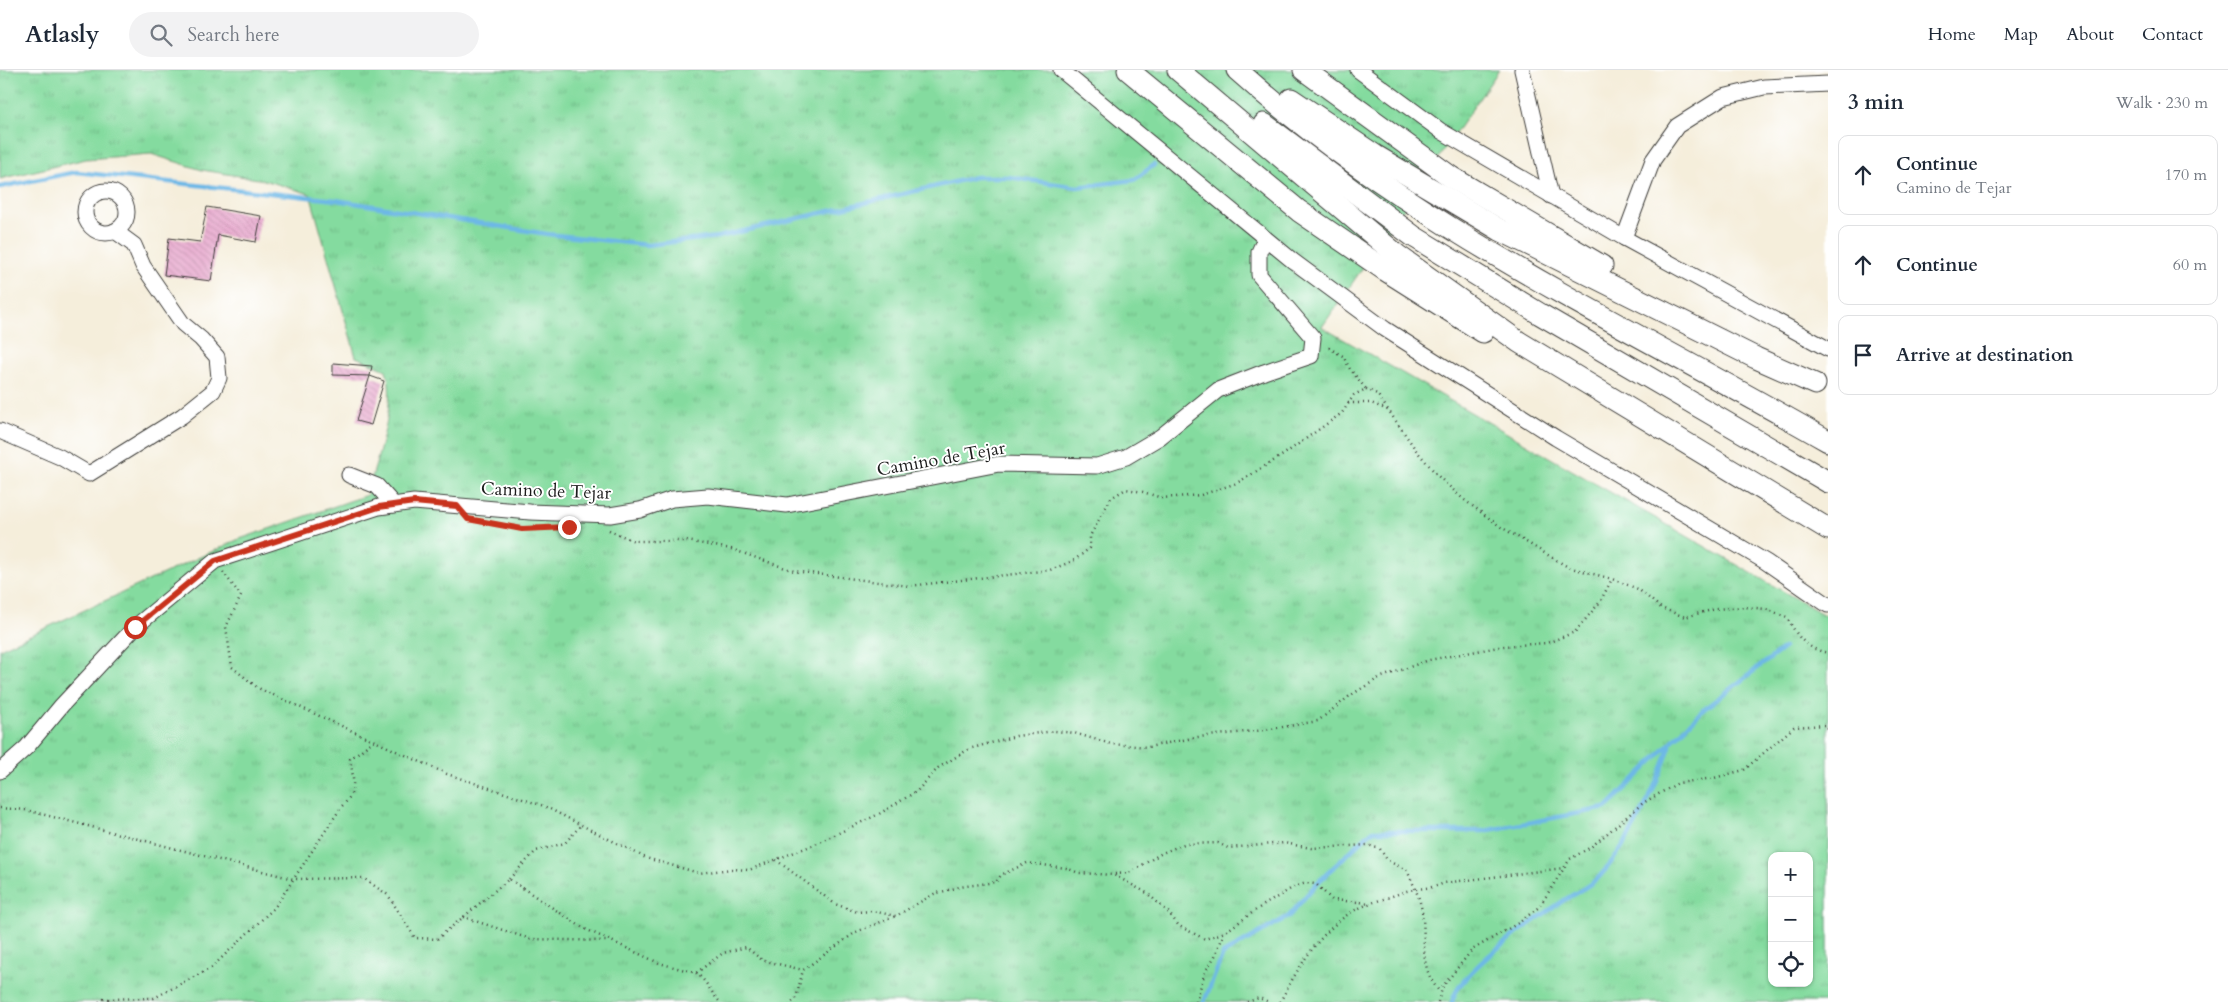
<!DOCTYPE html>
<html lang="en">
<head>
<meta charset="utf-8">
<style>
  :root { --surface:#fff; --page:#f2f2f3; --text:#1f2937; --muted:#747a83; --line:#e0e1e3 }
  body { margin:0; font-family:Cardo,serif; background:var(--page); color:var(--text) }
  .controls { position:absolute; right:15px; bottom:15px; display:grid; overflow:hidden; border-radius:10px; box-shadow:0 1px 4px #0004 }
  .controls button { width:45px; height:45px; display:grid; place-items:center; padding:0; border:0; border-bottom:1px solid var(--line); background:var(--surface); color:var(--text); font:25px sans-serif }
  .stop { position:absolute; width:15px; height:15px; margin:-11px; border:4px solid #c8321e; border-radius:50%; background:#fff }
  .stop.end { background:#c8321e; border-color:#fff; box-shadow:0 1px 5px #0008 }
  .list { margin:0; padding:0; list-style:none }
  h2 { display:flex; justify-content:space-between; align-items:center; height:65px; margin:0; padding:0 20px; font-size:21px }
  h2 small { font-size:16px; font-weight:400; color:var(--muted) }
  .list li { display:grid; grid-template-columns:32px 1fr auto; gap:15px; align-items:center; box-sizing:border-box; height:80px; margin:0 10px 10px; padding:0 10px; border:1px solid var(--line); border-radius:10px }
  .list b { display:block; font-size:19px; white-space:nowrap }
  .list p { margin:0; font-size:16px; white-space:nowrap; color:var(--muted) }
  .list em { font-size:16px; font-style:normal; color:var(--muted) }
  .icon { flex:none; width:28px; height:28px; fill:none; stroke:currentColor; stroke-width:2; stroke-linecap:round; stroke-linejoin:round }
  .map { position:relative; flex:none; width:1828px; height:932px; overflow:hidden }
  header { display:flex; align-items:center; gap:30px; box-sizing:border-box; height:70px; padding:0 25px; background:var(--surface); border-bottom:1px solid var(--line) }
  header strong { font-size:24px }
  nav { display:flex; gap:28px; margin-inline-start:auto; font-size:18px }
  .search { width:350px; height:45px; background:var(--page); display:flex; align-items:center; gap:12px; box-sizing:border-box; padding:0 18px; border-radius:28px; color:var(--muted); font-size:19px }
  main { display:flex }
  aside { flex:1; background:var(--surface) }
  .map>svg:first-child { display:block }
  .grass { fill:url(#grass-tufts); stroke:#507c5e; fill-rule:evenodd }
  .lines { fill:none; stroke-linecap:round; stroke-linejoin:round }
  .stream { stroke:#6db8e6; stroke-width:4.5 }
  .building { fill:url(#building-back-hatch) }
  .minor-casing { stroke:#3d3c39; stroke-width:17 }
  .highway-casing { stroke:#3d3c39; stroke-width:23 }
  .path { stroke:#3d3c39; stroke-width:2.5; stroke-dasharray:1 4; stroke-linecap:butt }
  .minor { stroke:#fff; stroke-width:15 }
  .highway { stroke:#fff; stroke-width:21 }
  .route { stroke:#c8321e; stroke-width:6 }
  .labels { text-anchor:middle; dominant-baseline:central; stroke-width:4; stroke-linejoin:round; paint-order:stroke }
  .street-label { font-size:18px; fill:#1c1c1c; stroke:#fff }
</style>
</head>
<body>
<header>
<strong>Atlasly</strong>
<div class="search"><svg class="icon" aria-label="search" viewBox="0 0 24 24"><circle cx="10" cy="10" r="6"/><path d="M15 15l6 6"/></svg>Search here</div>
<nav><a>Home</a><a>Map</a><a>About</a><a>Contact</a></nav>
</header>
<main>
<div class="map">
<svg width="1828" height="932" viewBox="0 0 1828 932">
  <defs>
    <pattern id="grass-tufts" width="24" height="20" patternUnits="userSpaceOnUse" patternTransform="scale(1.25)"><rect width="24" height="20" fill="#84db9f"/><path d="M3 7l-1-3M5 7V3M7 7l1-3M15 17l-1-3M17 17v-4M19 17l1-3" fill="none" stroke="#71bb88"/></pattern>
    <pattern id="building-back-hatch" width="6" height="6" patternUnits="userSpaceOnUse" patternTransform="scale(1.25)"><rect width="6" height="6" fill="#e9add0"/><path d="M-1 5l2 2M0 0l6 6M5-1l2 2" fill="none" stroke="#c794b2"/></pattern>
  </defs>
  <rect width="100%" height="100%" fill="#fff"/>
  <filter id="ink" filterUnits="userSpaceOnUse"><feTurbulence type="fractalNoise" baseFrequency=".02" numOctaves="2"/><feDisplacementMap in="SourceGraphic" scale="10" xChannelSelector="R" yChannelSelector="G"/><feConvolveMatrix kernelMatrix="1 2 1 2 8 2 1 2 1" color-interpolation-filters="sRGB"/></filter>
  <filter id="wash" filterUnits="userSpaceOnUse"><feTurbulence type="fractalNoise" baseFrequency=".0096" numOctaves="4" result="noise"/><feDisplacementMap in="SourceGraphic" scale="20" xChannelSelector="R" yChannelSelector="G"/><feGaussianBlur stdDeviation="1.12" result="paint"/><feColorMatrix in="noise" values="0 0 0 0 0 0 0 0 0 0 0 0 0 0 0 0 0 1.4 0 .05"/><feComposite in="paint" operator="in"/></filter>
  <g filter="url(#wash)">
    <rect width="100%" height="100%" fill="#f5eedb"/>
    <!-- grass -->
    <path class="grass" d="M0,0H1499L1322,257L1828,547V932H0V579L237,470L367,425C376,391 398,333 386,300L356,287L310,124L264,110L202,100L151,84L86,89L0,109ZM1772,786H1809V913H1772Z"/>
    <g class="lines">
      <!-- stream -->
      <g class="stream">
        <polyline points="0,117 76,102 336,130 547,164 647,175 718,167 976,107 1008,107 1077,117 1134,110 1154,95"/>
        <polyline points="1204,932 1223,884 1289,846 1316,814 1372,761 1484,761 1606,738 1704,639 1784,578"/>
        <path d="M1452,932C1458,901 1536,849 1563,831C1574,823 1591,816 1600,806C1629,774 1657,716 1670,676"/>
      </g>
    </g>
    <g id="blocks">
      <!-- building -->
      <g class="building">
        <polygon points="207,137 261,146 256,172 218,165 211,211 164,205 169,168 200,172"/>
        <polygon points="333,293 372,296 370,306 333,305"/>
        <polygon points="370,306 384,311 371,355 356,351"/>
      </g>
    </g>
  </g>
  <g filter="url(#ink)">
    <use href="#blocks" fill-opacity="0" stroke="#3d3c39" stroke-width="1"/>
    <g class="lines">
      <defs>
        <g id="minor">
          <polyline points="1061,0 1293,191 1385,259 1556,368 1766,492 1828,535"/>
          <polyline points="1358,0 1441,61 1624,168 1828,279"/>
          <polyline points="1522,0 1551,126"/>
          <circle cx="106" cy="142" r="21"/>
          <polyline points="1624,168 1653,90 1677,56 1723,27 1764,17 1828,14"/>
          <polyline points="0,361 60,387 89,404 182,346 213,321 219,308 217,287 201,269 183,254 143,196 134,175 115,161"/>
          <polyline points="349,405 377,416 394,435"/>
          <polyline points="0,701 27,677 62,635 135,557 215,491 379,437 414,432 530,442 610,445 640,440 672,429 708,426 787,435 999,394 1097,396 1126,387 1160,367 1218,320 1264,302 1311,286 1313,268 1259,205 1259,182 1265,169"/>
        </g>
        <g id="highway">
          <polyline points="1128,0 1299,141 1385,200 1483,262"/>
          <polyline points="1178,0 1397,185 1519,272 1828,459"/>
          <path d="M1237,0C1411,157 1627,255 1828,371"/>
          <polyline points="1304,0 1451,107 1602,196"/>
          <polyline points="1291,29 1376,86 1500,160 1756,288 1815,314"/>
          <polyline points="1264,54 1413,166 1540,244 1828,412"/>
        </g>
      </defs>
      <!-- minor casing -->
      <use href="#minor" class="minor-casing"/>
      <!-- highway casing -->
      <use href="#highway" class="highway-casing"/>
      <!-- path -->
      <g class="path">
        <polyline points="1366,319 1377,324 1416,380 1438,406 1463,429 1501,457 1568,497 1612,509"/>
        <polyline points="1348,333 1371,333 1390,341"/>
        <polyline points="507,456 522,459 538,458"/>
        <polyline points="609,460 634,471 687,471 731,479 794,501 909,516 1050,500 1073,491 1090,478 1090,466 1111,428 1126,419 1143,422 1162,428 1201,425 1237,413 1283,385 1342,343 1354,325 1366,319 1350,299 1343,286 1329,278 1326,279"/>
        <path d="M223,502L241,526L226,557L232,597L258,618L447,704L544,736L646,788L699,803L732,799L749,800L813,775L879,744L917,721L938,698L969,679L1016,666L1055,661L1074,663L1111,674L1148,677L1198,667L1265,660L1318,651L1351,625L1379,608L1429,590L1504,576L1547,573L1575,562L1600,532L1612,509L1638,519L1661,538L1685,547L1716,539L1745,537L1766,539L1787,547C1798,568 1805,578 1828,583"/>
        <polyline points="0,738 26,740 293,809 363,808 388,825 415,868 437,869 509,809 583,858 659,893 696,903 723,883 746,877 762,890 803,900 856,862 896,846"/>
        <polyline points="776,790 835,834 857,842 872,841 896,846 934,824 959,817 996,812 1001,805 1027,793 1066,798 1079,803 1114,805 1147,823 1168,842 1179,856 1205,869 1225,862 1259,838 1294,817 1306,813 1316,814 1332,830 1371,833"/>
        <path d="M1115,804L1129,803L1162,783L1184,774L1218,773L1228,778L1284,773L1311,778L1368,775L1380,779L1388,791L1407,800C1412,812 1418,823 1421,836C1428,868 1416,895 1440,922"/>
        <polyline points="509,809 536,781 565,773 581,755"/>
        <polyline points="463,847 530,869 608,871"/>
        <path d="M696,903C706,910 711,923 720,932"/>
        <path d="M99,932L104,929L154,928L211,898L275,837L342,736C358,721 353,708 350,689L373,671"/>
        <polyline points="792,932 796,928 803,900"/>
        <polyline points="1196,932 1205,902 1215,886 1224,864"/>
        <polyline points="1247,932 1259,928 1269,932"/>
        <path d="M1280,932C1298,898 1317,865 1350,843C1366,833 1386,829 1403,822C1417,817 1430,820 1444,813L1564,798"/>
        <polyline points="1438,932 1443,916 1472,880 1520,852 1539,837 1570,789 1591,777 1643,733 1678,713 1714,708 1744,700 1794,657 1825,655 1828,658"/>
      </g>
      <!-- minor -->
      <use href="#minor" class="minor"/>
      <!-- highway -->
      <use href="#highway" class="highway"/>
    </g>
  </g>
  <g class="lines" filter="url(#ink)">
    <!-- route -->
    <polyline class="route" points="135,557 215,491 379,437 414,432 457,436 468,449 522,459 569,457"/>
  </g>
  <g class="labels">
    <!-- street labels -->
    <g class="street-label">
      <text transform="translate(941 389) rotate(-10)">Camino de Tejar</text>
      <text transform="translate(546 421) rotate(2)">Camino de Tejar</text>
    </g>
  </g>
</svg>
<div class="controls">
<button>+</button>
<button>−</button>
<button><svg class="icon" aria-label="locate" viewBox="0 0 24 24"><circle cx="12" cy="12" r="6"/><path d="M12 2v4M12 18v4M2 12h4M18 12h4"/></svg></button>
</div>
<div class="stop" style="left:135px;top:557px"></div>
<div class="stop end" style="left:569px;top:457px"></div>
</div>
<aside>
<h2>3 min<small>Walk · 230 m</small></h2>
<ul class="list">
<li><svg class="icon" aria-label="ahead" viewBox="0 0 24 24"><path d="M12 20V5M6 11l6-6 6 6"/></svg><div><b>Continue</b><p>Camino de Tejar</p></div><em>170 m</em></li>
<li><svg class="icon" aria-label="ahead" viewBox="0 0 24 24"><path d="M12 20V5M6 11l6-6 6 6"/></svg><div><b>Continue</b></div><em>60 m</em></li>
<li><svg class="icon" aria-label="arrive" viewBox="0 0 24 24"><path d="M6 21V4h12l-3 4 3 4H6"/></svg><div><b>Arrive at destination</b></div></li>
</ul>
</aside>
</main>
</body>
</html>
